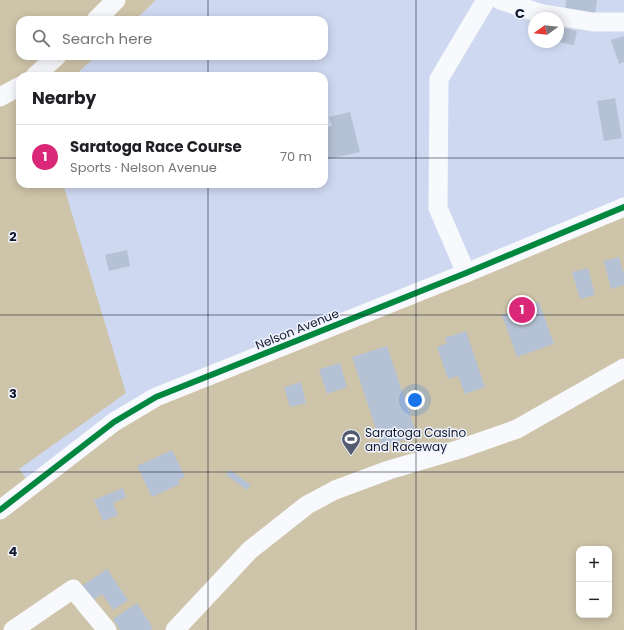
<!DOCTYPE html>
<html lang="en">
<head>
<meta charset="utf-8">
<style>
  :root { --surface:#fff; --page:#f2f2f2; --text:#202124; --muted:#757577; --line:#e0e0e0; --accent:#db2777 }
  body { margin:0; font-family:Poppins,sans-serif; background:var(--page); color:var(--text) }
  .controls { position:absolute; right:12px; bottom:12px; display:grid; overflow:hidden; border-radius:8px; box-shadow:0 2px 10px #0003 }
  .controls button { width:36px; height:36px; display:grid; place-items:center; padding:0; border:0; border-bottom:1px solid var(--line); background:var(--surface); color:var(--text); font:20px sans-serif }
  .compass { position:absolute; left:528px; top:12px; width:36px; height:36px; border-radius:50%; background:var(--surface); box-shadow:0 2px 10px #0003; rotate:255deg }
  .you { position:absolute; left:415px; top:400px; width:14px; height:14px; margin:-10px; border:3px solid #fff; border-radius:50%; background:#1a73e8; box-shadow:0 0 0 6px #1a73e833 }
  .badge { display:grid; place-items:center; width:26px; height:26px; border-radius:50%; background:var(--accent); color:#fff; font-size:13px; font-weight:700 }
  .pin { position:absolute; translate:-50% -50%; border:2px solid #fff; box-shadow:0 1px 4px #0006 }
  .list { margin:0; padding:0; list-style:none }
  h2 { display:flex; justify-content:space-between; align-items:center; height:52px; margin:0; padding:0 16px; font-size:17px }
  h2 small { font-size:13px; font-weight:400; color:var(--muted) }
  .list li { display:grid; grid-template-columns:26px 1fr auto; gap:12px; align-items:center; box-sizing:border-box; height:64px; padding:0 16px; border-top:1px solid var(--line) }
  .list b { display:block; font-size:15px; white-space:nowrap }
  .list p { margin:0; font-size:13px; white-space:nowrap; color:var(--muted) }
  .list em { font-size:13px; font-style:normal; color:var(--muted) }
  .icon { flex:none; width:22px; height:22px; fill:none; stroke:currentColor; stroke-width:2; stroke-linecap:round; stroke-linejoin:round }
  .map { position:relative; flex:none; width:624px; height:630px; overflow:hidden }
  .search { position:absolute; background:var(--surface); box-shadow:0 2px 10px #0003; left:16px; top:16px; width:312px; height:44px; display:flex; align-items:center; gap:10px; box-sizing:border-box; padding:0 14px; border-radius:12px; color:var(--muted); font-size:15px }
  .panel { position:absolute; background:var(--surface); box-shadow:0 2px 10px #0003; left:16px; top:72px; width:312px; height:116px; border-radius:12px }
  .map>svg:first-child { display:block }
  .green { fill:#cec4a9; fill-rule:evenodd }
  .building { fill:#b5c1d4 }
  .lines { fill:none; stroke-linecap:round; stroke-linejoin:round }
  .minor { stroke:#f8f9fd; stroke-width:19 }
  .cycleway-casing { stroke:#eff4ff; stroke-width:8 }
  .cycleway { stroke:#00873e; stroke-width:6 }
  .grid { fill:none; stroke:#12182b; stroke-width:1; stroke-opacity:0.55 }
  .labels { text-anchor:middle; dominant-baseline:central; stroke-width:3; stroke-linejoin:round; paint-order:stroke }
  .street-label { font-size:12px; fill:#12182b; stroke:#eff4ff }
  .poi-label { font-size:12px; fill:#12182b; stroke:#eff4ff; text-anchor:start }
  .grid-label { font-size:13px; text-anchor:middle; font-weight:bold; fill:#12182b; stroke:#eff4ff; stroke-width:3; stroke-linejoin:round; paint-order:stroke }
</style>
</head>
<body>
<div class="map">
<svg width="624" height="630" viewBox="0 0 624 630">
  <rect width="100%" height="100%" fill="#ced8f0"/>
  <!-- green -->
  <path class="green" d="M0,0H156L135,20H20V56H96L74,76H20V184H63L126,393L19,469L34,489L156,397L624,207V630H0ZM579,549H609V615H579Z"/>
  <!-- building -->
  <g class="building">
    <polygon points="566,0 597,0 595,15 565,11"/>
    <polygon points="558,27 577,31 574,45 558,42"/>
    <polygon points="624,36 624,62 619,64 611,40"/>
    <polygon points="615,98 622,138 604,141 597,101"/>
    <polygon points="350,112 360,152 324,160 324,128 332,126 329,117"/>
    <polygon points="127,250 130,266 109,271 105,255"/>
    <polygon points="619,257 624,275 624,285 611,289 604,261"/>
    <polygon points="588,268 595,295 580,299 572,272"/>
    <polygon points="539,302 554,344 517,357 502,315"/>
    <polygon points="466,331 485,387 465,394 458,376 448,379 437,347 447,343 445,338"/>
    <polygon points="387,346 417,435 382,447 352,357"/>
    <polygon points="340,363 347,387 327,394 319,369"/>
    <polygon points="301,382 306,403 290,407 284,387"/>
    <polygon points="172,450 185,477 178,480 180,484 152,497 137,466"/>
    <polygon points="230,470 251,485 247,490 226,475"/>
    <polygon points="123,488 126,497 113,503 118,515 103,521 94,500"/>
    <polygon points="107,569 128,600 113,610 102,594 90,602 80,587"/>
    <polygon points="137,603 153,628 150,630 120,630 113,619"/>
  </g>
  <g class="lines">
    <!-- minor -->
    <g class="minor">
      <polyline points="500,0 539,13 593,22 624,22"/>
      <polyline points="96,20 116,0"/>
      <polyline points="35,76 57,56"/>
      <polyline points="0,97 20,86"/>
      <polyline points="466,273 438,208 439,79 486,0"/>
      <polyline points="0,510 114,422 156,397 466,273 624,207"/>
      <polyline points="13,630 73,589 107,630"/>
      <polyline points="175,630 250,550 307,505 335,490 389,470 460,449 517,429 624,368"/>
    </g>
    <defs>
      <polyline id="cycleway" points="0,510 114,422 156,397 466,273 624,207"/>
    </defs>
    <!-- cycleway casing -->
    <use href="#cycleway" class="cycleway-casing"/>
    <!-- cycleway -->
    <use href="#cycleway" class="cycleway"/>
  </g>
  <!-- grid -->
  <path class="grid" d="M208,0V20M416,0V630M208,56V76M0,158H20M324,158H624M208,184V630M0,315H624M0,472H624"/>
  <!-- icons -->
  <defs>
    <symbol id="stadium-pin" viewBox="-11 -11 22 30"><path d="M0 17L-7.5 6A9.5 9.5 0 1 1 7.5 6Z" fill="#545b70" stroke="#eff4ff"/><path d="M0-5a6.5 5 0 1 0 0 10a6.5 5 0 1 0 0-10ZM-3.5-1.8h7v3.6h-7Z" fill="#fff"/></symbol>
  </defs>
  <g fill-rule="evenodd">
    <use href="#stadium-pin" x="340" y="428" width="22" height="30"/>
  </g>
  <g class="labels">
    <!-- street labels -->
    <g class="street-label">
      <text transform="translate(297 329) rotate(-22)">Nelson Avenue</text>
    </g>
    <!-- poi labels -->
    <g class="poi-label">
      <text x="365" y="432">Saratoga Casino<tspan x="365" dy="14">and Raceway</tspan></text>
    </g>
  </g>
  <g class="grid-label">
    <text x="520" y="18">C</text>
    <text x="13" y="241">2</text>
    <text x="13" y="398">3</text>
    <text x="13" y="556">4</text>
  </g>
</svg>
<div class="controls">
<button>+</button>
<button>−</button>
</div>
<svg class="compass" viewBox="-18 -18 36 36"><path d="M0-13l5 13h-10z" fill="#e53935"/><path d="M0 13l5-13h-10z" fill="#757577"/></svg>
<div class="you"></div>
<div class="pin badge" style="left:522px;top:310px">1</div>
<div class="search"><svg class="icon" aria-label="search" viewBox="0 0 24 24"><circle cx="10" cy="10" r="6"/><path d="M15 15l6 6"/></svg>Search here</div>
<section class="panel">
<h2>Nearby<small></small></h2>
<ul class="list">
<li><span class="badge">1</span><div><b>Saratoga Race Course</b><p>Sports · Nelson Avenue</p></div><em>70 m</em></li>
</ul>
</section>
</div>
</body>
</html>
